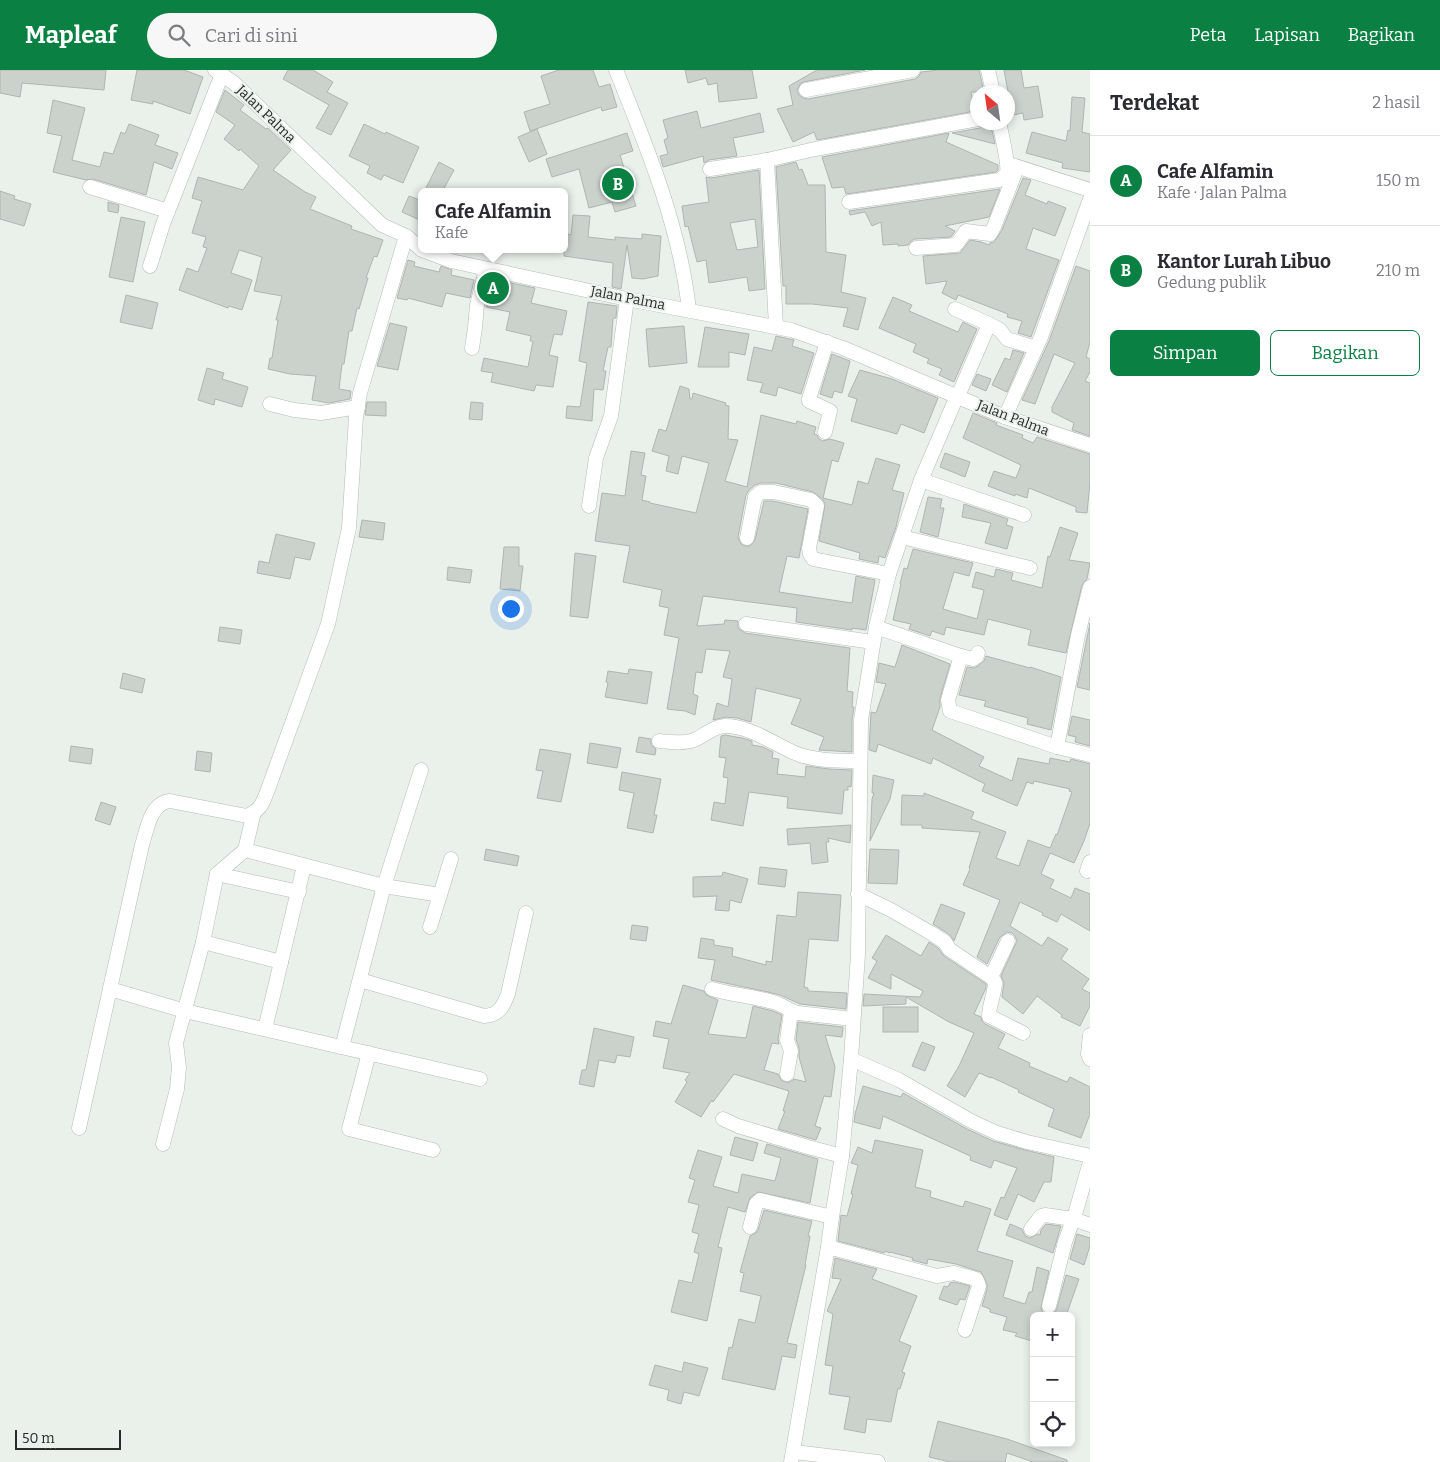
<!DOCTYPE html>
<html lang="id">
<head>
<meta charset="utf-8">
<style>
  :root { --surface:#fff; --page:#f7f7f7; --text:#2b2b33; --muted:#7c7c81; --line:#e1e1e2; --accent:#0b8043 }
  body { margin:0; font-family:Bitter,serif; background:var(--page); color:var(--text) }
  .controls { position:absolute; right:15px; bottom:15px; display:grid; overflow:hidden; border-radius:8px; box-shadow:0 2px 8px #0003 }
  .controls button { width:45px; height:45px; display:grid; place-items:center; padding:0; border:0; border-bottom:1px solid var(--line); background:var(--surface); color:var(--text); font:25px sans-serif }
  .compass { position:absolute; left:970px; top:15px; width:45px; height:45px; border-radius:50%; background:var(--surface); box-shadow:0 2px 8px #0003; rotate:331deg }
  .scale { position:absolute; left:15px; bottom:12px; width:106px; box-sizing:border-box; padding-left:5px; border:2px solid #282b29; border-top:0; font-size:14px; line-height:18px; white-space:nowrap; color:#282b29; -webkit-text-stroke:4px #eaf1eb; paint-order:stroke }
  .you { position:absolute; left:510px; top:538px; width:18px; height:18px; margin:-12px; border:4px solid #fff; border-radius:50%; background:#1a73e8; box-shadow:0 0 0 8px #1a73e833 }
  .badge { display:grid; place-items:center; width:32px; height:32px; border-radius:50%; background:var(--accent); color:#fff; font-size:16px; font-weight:700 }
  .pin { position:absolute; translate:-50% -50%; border:2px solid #fff; box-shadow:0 1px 5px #0006 }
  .popup { position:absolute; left:418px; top:118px; width:150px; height:65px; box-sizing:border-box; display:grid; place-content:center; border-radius:8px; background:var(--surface); filter:drop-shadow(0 1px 4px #0005); font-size:16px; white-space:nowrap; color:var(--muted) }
  .popup b { font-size:19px; color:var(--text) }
  .popup::after { content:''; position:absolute; left:50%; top:100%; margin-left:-10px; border:10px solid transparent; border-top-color:var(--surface) }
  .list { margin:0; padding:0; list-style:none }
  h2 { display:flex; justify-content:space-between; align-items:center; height:65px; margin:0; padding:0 20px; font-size:21px }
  h2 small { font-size:16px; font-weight:400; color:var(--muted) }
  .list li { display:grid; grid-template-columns:32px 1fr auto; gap:15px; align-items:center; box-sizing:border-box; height:90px; padding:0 20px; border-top:1px solid var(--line) }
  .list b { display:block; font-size:19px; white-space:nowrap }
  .list p { margin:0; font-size:16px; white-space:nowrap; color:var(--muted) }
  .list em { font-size:16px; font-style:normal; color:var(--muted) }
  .actions { display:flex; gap:10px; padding:15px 20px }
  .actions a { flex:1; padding:11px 0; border:1px solid var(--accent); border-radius:8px; text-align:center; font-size:18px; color:var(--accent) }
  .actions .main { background:var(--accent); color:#fff }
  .icon { flex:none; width:28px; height:28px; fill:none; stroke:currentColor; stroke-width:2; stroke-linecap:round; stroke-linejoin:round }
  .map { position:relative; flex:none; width:1090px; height:1392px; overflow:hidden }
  header { display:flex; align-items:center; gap:30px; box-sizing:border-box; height:70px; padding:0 25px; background:var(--accent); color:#fff }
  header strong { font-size:24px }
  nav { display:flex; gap:28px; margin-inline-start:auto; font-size:18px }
  .search { width:350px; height:45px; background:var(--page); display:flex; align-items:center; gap:12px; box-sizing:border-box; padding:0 18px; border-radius:28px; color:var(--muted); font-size:19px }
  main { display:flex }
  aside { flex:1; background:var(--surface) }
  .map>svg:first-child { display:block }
  .building { fill:#cbd2cc; stroke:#afb5b0; fill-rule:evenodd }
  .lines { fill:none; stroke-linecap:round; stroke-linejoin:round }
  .minor-casing { stroke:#b5bbb6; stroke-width:15 }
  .minor { stroke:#fff; stroke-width:14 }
  .labels { text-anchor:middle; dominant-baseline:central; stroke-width:4; stroke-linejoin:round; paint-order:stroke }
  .street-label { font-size:14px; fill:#282b29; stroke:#eaf1eb }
</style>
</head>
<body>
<header>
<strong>Mapleaf</strong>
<div class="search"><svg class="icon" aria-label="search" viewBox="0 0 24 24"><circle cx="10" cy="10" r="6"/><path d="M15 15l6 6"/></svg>Cari di sini</div>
<nav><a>Peta</a><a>Lapisan</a><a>Bagikan</a></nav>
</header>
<main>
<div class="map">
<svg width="1090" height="1392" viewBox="0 0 1090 1392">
  <rect width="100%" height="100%" fill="#eaf1eb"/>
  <!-- building -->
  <g class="building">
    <polygon points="0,0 106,0 104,20 22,13 20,27 0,23"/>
    <polygon points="137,0 184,0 203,7 190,44 153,31 153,34 131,30"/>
    <polygon points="288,0 313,0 333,12 327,22 348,33 331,65 316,58 329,35 283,9"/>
    <polygon points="559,0 593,0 599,17 610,14 617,37 602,41 601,37 530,61 524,42 550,34 541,6"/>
    <polygon points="685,0 752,0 757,28 719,32 717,13 708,15 706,8 688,13"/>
    <polygon points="817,0 865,0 804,12 800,14 797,21 799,25 803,28 808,29 915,9 919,6 921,2 938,0 979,0 984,22 971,22 975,41 817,70 814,62 793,72 777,39 793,35 789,16"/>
    <polygon points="1004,0 1021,0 1024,18 1038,16 1043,47 1024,50 1023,43 1008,46 1008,22"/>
    <polygon points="225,20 244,35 240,40 266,59 268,58 291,80 273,100 305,122 316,127 310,139 352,156 351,159 383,170 377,187 374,186 366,208 368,208 359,239 357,238 352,261 349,261 344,294 342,294 339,319 351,321 350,329 329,333 312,330 316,306 290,304 268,299 270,288 272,288 278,250 276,250 282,226 254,221 262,187 239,180 231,203 252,210 242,240 229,236 228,238 179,220 187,198 198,202 207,178 203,177 206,167 192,163 202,131 192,128 198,107 243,120 259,96 240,79 239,81 224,69 235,55 216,42"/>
    <polygon points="1072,27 1085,28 1082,62 1090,64 1090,102 1062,98 1063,93 1026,83 1032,62 1066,71 1068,60 1070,61"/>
    <polygon points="53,30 85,38 72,90 100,97 104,82 113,84 121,62 125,64 129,54 159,65 155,75 178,83 172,99 154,92 146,125 93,109 86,110 53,102 62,66 47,63"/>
    <polygon points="697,41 701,58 760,43 764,62 733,68 737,86 709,90 704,93 703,86 663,97 660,86 668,84 664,70 668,68 663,50"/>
    <polygon points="986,52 990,52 995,74 952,63 980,58"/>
    <polygon points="364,54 385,64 386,62 419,77 403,113 384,105 381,110 367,103 370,96 349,86"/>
    <polygon points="537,59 547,84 529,92 518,67"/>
    <polygon points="627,63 633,81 620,85 636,136 615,142 612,132 589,138 579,99 552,107 546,89"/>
    <polygon points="949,63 946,72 998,95 998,100 996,102 846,124 844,117 832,118 822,87"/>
    <polygon points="439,92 454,100 442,122 424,122"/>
    <polygon points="796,92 799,100 802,99 808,115 825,115 826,182 846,185 841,222 866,228 858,260 843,256 848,238 812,234 786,234 786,216 783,216 776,97"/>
    <path d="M759,100L765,219L749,221L747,207L709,213L706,190L697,192L688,156L685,157L682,136L709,132L706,107L711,108ZM755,149L758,177L737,180L730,153Z"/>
    <polygon points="1023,108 1031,110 1025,125 1047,134 1048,131 1066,138 1055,166 1033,158 1026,179 1059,190 1031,267 1018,263 1022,251 1007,247 1008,244 958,225 956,230 942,223 947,211 926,214 923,186 960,183 970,170 981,172 989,175 990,173 994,172 1002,160"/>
    <polygon points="1000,119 989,147 945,156 955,161 951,167 915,169 911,171 908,175 898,176 898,174 883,175 881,152 872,156 865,142 850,145 849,141"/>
    <polygon points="0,121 15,126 14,129 31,134 24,156 0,149"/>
    <polygon points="409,126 422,131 422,151 402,142"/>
    <polygon points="108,132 119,135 118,143 108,141"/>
    <polygon points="573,145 590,146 588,167 615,170 615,167 642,169 642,164 661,166 658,206 643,209 632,208 627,175 621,219 612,217 613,193 564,186 564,163 571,165"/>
    <polygon points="121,147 145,152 133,212 109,207"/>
    <polygon points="408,190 415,192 414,196 439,202 441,196 452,200 451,205 474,210 470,228 446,223 442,237 408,228 407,230 397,228"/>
    <polygon points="1076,196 1090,201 1090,272 1086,287 1090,289 1090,302 1085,311 1090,313 1090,366 1072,360 1074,353 1052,342 1052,337 1075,293 1054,284 1035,334 1022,330 1049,271"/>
    <polygon points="501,211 535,218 531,233 567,241 562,265 554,264 549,285 558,287 553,317 536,315 534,321 491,312 493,303 481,301 484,288 528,297 533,271 530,271 531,266 506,260 510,242 486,237 491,214 500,216"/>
    <polygon points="126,225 158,233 152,259 120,252"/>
    <polygon points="893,227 912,235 909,241 958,262 963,252 977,259 954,312 939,305 942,299 927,293 929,289 913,282 916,274 879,258"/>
    <polygon points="588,232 617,236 616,248 613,248 611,277 608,277 603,301 606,301 603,320 594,319 592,351 566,348 567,336 580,337 587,293 579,291"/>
    <polygon points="390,253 407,257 398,300 377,296"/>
    <polygon points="684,256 687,293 649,297 646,259"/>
    <polygon points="705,257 749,264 745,285 729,282 729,297 698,297"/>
    <polygon points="776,266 794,270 792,276 814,283 801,324 778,317 776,326 760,322 763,313 747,310 754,277 772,281"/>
    <polygon points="1013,280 1024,283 1007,322 992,315 1005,288 1010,290"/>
    <polygon points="832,284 850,291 842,323 834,321 832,328 820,324"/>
    <polygon points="207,298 224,303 222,309 248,317 242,337 215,329 214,335 198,330"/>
    <polygon points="860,300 892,309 938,328 924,363 901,354 897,364 851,351 857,329 848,326"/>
    <polygon points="977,304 991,309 986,321 972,315"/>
    <polygon points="680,316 689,319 690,329 692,329 693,323 726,333 725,335 729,336 728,369 738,370 725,411 747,417 761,345 796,354 797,351 816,357 814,364 817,365 819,369 823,371 830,369 844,373 838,392 832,390 823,428 852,435 858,411 868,414 876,388 900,395 892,420 904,423 896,457 885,488 879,486 878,493 859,489 860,483 819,471 825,434 823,430 813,422 776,413 761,413 755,415 749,420 746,425 738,467 741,474 745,476 750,476 755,470 764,431 773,431 808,439 799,488 787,486 779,522 852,533 856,506 875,510 866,560 852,558 852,560 796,552 797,538 703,526 697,556 724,554 725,550 738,551 738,558 745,563 850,578 847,621 853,622 852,637 854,637 852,650 852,682 819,680 824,667 791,654 801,629 756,618 751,652 737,648 726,647 713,650 717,633 728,637 732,609 723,607 730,581 706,579 702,603 696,602 693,624 698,626 695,645 685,641 667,639 679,568 664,565 669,538 659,536 662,520 623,512 630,476 595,471 602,423 625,426 631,381 645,383 641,405 646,406 642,430 650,432 650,433 696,443 709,393 682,386 678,404 666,401 669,386 652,381 659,359 666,361"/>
    <polygon points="367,332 386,332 386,346 365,345"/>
    <polygon points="471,332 483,333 482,350 469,349"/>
    <polygon points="973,343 997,353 996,355 1023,365 1022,368 1033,373 1037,367 1090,384 1090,413 1087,443 1076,442 1076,437 1029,418 1027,428 1015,424 1015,426 988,416 994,401 1016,408 1021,395 963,368"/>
    <polygon points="945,383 970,392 965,407 940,397"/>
    <polygon points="928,427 942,429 940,438 944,438 938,467 920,462"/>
    <polygon points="964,434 1008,449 1006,455 1013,457 1007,479 985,473 991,453 962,447"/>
    <polygon points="362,450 385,453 383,470 359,467"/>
    <polygon points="1060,457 1078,463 1069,490 1090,493 1087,509 1082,515 1066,583 1028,575 1031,560 988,549 984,565 946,557 944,565 932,561 930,566 909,559 911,554 893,550 901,514 900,514 904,498 907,499 913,479 973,493 969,506 954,502 943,539 977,549 984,520 972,517 976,502 994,507 996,499 1013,503 1011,510 1042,518 1048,486 1050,487"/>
    <polygon points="276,464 315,473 310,490 295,487 290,509 257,503 259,491 269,493"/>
    <polygon points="504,477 519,477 519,496 523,496 520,521 500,519"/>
    <polygon points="575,483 596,486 588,548 570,546"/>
    <polygon points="448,497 472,500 470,513 447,510"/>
    <polygon points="1090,553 1090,620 1077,617"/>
    <polygon points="220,557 242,560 240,574 218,571"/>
    <polygon points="902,575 950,594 940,628 940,637 932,660 984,687 979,696 1012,711 1018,688 1049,694 1050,688 1070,692 1071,689 1090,694 1090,753 1084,771 1074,793 1050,783 1041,804 1054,810 1050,818 1071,828 1075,818 1090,824 1090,861 1061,844 1057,852 1042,845 1043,843 1020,832 1010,856 1042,876 1048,867 1068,879 1061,889 1089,909 1082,919 1090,923 1090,936 1080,956 1061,947 1062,945 1037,926 1023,944 1002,927 1004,913 1001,906 1017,871 1015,866 1012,863 1007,862 1000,867 987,894 977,887 1000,830 963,815 970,799 969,798 980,762 922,758 922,755 901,755 902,725 924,726 924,723 974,742 971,749 1006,762 996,788 1019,796 1028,770 1050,778 1056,764 1057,765 1072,722 1069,721 1070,719 1034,711 1033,714 1027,712 1017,736 982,721 985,714 933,688 931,694 878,674 876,682 869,680 871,642 876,643 886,614 876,612 879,593 895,597"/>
    <polygon points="986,586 1030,598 1030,597 1061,607 1051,660 1027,654 1028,648 984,636 986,631 959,625 967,597 974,598 978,596 984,591"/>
    <polygon points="629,599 652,602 647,634 605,627 608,613 606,612 608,601 628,604"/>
    <polygon points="123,603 145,609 142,623 120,618"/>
    <polygon points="1072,646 1090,650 1090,676 1075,672 1076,667 1068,665"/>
    <polygon points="725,665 742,668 752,671 752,675 763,677 773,682 772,688 779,689 777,704 805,707 806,696 829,699 852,700 851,717 848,716 848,720 844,720 842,744 787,738 788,727 749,722 743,756 711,750 714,732 725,734 728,708 723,707 726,688 719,687 721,666"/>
    <polygon points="639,667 651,669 651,675 656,679 655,685 636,682"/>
    <polygon points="590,673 621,678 617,698 587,693"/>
    <polygon points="71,676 93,679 91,694 69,691"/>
    <polygon points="540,679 571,684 561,732 537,728 543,701 536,700"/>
    <polygon points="197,681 212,683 210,702 195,700"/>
    <polygon points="622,702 661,709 654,745 657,745 653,763 627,758 634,723 619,720"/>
    <polygon points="873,705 894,710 890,729 870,771 872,729 874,723 872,723"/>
    <polygon points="101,732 116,737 110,755 95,750"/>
    <polygon points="851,755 850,773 828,768 829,772 826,772 828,792 812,794 810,773 788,775 787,759"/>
    <polygon points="486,779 519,786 517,796 484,790"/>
    <polygon points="870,779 899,780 897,814 868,813"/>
    <polygon points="760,797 787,800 785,817 758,814"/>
    <polygon points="723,802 748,809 741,833 730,830 729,841 715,840 717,826 693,827 693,807 722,806"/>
    <polygon points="798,822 841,825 838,871 809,869 804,917 808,918 808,921 847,923 846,939 800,934 780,925 768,922 711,910 715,890 698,888 701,868 714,870 714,875 733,878 732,886 766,895 766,891 772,892 777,845 796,847"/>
    <polygon points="941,834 965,843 954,871 950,865 933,854"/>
    <polygon points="632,855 648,857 646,871 630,869"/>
    <polygon points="886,865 921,886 929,872 938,878 944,886 986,914 986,918 974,944 981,947 982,951 985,954 1005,964 998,978 1030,993 1029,996 1067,1012 1070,1007 1090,1017 1090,1044 1081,1068 1048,1056 1054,1039 1018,1022 1019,1020 991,1007 991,1008 979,1003 965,1027 947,1016 959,996 974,963 949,952 906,927 906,934 863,936 864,924 920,927 923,921 891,904 891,919 868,908 877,891 872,888"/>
    <polygon points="683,915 704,921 706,925 718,930 708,964 746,968 753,936 773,941 782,945 778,969 779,974 772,973 764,1000 778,1004 781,1010 785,1012 790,1012 794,1009 806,1012 799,987 799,978 796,969 798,952 843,957 842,967 825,965 835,997 831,1027 824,1026 815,1056 821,1058 816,1070 778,1059 785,1041 783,1041 789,1021 734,1004 713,1032 712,1030 701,1047 675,1032 687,1012 685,1010 690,1003 663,998 669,969 653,966 656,951 671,954"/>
    <rect x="883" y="937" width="35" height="25"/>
    <polygon points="594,958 634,967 630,987 617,985 615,993 599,990 594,1017 579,1014 582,1000 586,1000"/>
    <polygon points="922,972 935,977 925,1001 912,996"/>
    <polygon points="863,1016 901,1027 903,1023 967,1059 993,1071 1025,1080 1054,1087 1051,1112 1044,1112 1034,1132 1018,1124 1007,1150 994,1145 1001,1127 1004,1128 1017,1098 994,1090 991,1098 970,1090 971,1087 968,1085 883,1046 880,1059 854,1052 855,1044"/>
    <polygon points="735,1067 758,1073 753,1091 730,1085"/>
    <polygon points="875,1070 923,1080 915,1117 931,1121 930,1127 963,1137 965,1131 991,1139 977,1181 1013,1191 1003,1227 1025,1234 1029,1222 1032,1222 1037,1197 1049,1201 1041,1238 1043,1243 1051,1244 1055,1242 1057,1238 1066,1205 1079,1209 1066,1246 1034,1246 1034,1265 1032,1271 1015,1266 1017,1263 1003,1260 1007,1247 990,1242 990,1239 982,1236 987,1219 987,1214 981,1202 956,1194 928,1189 927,1194 912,1190 913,1188 890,1182 890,1183 885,1181 884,1183 838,1171 841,1145 847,1146 853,1124 851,1124 858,1095 851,1093 858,1077 872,1083"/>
    <polygon points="767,1074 818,1089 810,1133 758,1122 750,1128 745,1142 728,1137 718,1177 722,1178 707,1251 671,1242 679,1210 692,1213 699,1184 694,1182 699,1164 692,1162 699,1135 688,1132 695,1110 689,1108 698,1080 722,1087 713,1116 738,1123 742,1104 775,1111 781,1088 764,1083"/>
    <polygon points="764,1140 812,1151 808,1166 810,1166 805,1195 806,1195 787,1273 797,1275 795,1288 782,1286 775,1320 722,1309 729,1277 732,1278 739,1249 755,1253 761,1226 740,1221 744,1203 740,1202 750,1166 756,1163 758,1160"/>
    <polygon points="1010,1154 1022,1159 1025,1166 1030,1168 1038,1164 1040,1165 1041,1160 1046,1154 1061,1156 1053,1183 1006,1165"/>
    <polygon points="1077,1164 1090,1168 1090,1176 1084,1195 1070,1189"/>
    <polygon points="835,1188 877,1199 872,1209 917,1226 899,1271 911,1276 902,1302 905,1303 900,1319 898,1318 891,1352 867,1349 865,1363 844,1359 850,1327 829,1324 833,1296 825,1295 833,1244 827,1241 841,1209 832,1208"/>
    <polygon points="954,1212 970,1216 965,1230 960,1229 957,1235 939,1229 944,1216 948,1217 950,1213"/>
    <polygon points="684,1292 708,1298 699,1326 684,1322 681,1334 667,1330 669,1320 649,1315 655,1295 682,1302"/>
    <polygon points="938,1351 1007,1369 1067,1390 1067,1392 1033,1392 1007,1383 1005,1392 950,1392 929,1387"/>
  </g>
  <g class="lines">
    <defs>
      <g id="minor">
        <polyline points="215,0 234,13 382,155 406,166 422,180 451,191 627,229 791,260 843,278 1005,347 1090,375"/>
        <path d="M616,0C647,77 680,157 689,240"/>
        <polyline points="988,0 993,22"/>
        <polyline points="806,20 913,0"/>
        <polyline points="767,90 776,256"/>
        <polyline points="1009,94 1090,120"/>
        <polyline points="710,99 767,90 815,79 978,49"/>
        <polyline points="90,117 168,141"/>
        <path d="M849,132L999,110C1002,108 1004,107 1006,105C1010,98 1001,62 999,52"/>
        <polyline points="916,178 956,175 966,161 990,164 994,157 1017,98"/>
        <polyline points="150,196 163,154 222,4"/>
        <polyline points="955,239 989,254 958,326"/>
        <polyline points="989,254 1000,260 1007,269 1036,278"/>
        <polyline points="472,278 475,258 477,235 486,199"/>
        <polyline points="270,334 294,340 321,343 358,337"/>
        <polyline points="1005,347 1041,267 1090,129"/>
        <polyline points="825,362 830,341 809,331 809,329 827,272"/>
        <polyline points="921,410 1024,445"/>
        <polyline points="589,436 596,388 611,346 627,229"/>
        <polyline points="902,467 1030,498"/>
        <polyline points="747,468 755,427 761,422 774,422 811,430 817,436 809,478 810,484 813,489 889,504"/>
        <polyline points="746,554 873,572"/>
        <polyline points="876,557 961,586 948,630 950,641 1057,677 1090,685"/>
        <polyline points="961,586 973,589 976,587 978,583"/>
        <path d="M659,671C670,672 683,674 694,670C704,666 714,656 725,656C752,656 776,676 800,685C819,691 841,691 860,691"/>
        <polyline points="1057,677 1078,565 1090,517"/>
        <polyline points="245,780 384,816 440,825 451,789"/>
        <polyline points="1087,801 1090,792"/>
        <polyline points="217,804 299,822"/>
        <path d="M858,824L891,840L931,863L945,872L949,879L992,908L995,912C995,924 989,934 989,946L1023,963"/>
        <polyline points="430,857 440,825"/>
        <polyline points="203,872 281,892"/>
        <polyline points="991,907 1008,871"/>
        <path d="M360,910L484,946C499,945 503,937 508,924L526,843"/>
        <polyline points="110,919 185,941 480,1009"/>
        <path d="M712,919C732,925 753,926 773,932C782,934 789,941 798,943L853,949"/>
        <polyline points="265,959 304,796"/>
        <polyline points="1090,965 1088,984 1090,989"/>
        <polyline points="342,977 384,816 421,700"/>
        <polyline points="369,983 349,1059 433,1080"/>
        <polyline points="851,989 899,1010 971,1051 997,1063 1027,1072 1090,1086"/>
        <polyline points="787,1004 791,981 787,970 791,942"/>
        <polyline points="723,1049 738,1056 808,1077 842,1086"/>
        <path d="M79,1058L142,775C147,760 150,733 170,731L247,746C260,740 262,735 267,722L328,554L349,458L356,347L360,323L406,166"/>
        <polyline points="163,1074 177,1019 179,997 176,973 203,872 217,804 245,780 254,742"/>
        <polyline points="750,1157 756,1134 760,1130 832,1147"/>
        <polyline points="1031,1159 1041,1146 1045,1145 1073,1149 1090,1155"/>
        <polyline points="828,1177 937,1206 954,1203 976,1209 978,1213 979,1216 965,1260"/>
        <polyline points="1049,1236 1065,1172 1076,1141 1090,1092"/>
        <polyline points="794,1382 878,1392"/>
        <polyline points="791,1392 828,1177 832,1147 842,1086 851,989 858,884 861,650 876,557 889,504 921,410 957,326"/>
      </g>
    </defs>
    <!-- minor casing -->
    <use href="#minor" class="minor-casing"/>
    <!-- minor -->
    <use href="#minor" class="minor"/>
  </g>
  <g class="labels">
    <!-- street labels -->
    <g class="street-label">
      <text transform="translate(266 44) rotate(44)">Jalan Palma</text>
      <text transform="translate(628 228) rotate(11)">Jalan Palma</text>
      <text transform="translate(1013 348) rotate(21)">Jalan Palma</text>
    </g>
  </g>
</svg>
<div class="controls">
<button>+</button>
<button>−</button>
<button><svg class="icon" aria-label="locate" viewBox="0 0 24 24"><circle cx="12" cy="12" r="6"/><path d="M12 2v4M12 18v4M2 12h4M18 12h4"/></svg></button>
</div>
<svg class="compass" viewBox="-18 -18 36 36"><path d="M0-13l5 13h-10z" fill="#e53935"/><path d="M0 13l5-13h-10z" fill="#7c7c81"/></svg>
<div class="scale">50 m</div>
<div class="you"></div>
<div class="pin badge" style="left:493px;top:218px">A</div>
<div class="popup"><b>Cafe Alfamin</b>Kafe</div>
<div class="pin badge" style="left:618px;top:114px">B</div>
</div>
<aside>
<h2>Terdekat<small>2 hasil</small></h2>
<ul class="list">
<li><span class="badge">A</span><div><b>Cafe Alfamin</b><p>Kafe · Jalan Palma</p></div><em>150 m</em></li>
<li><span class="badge">B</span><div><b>Kantor Lurah Libuo</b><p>Gedung publik</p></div><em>210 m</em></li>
</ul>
<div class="actions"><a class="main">Simpan</a><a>Bagikan</a></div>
</aside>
</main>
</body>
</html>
